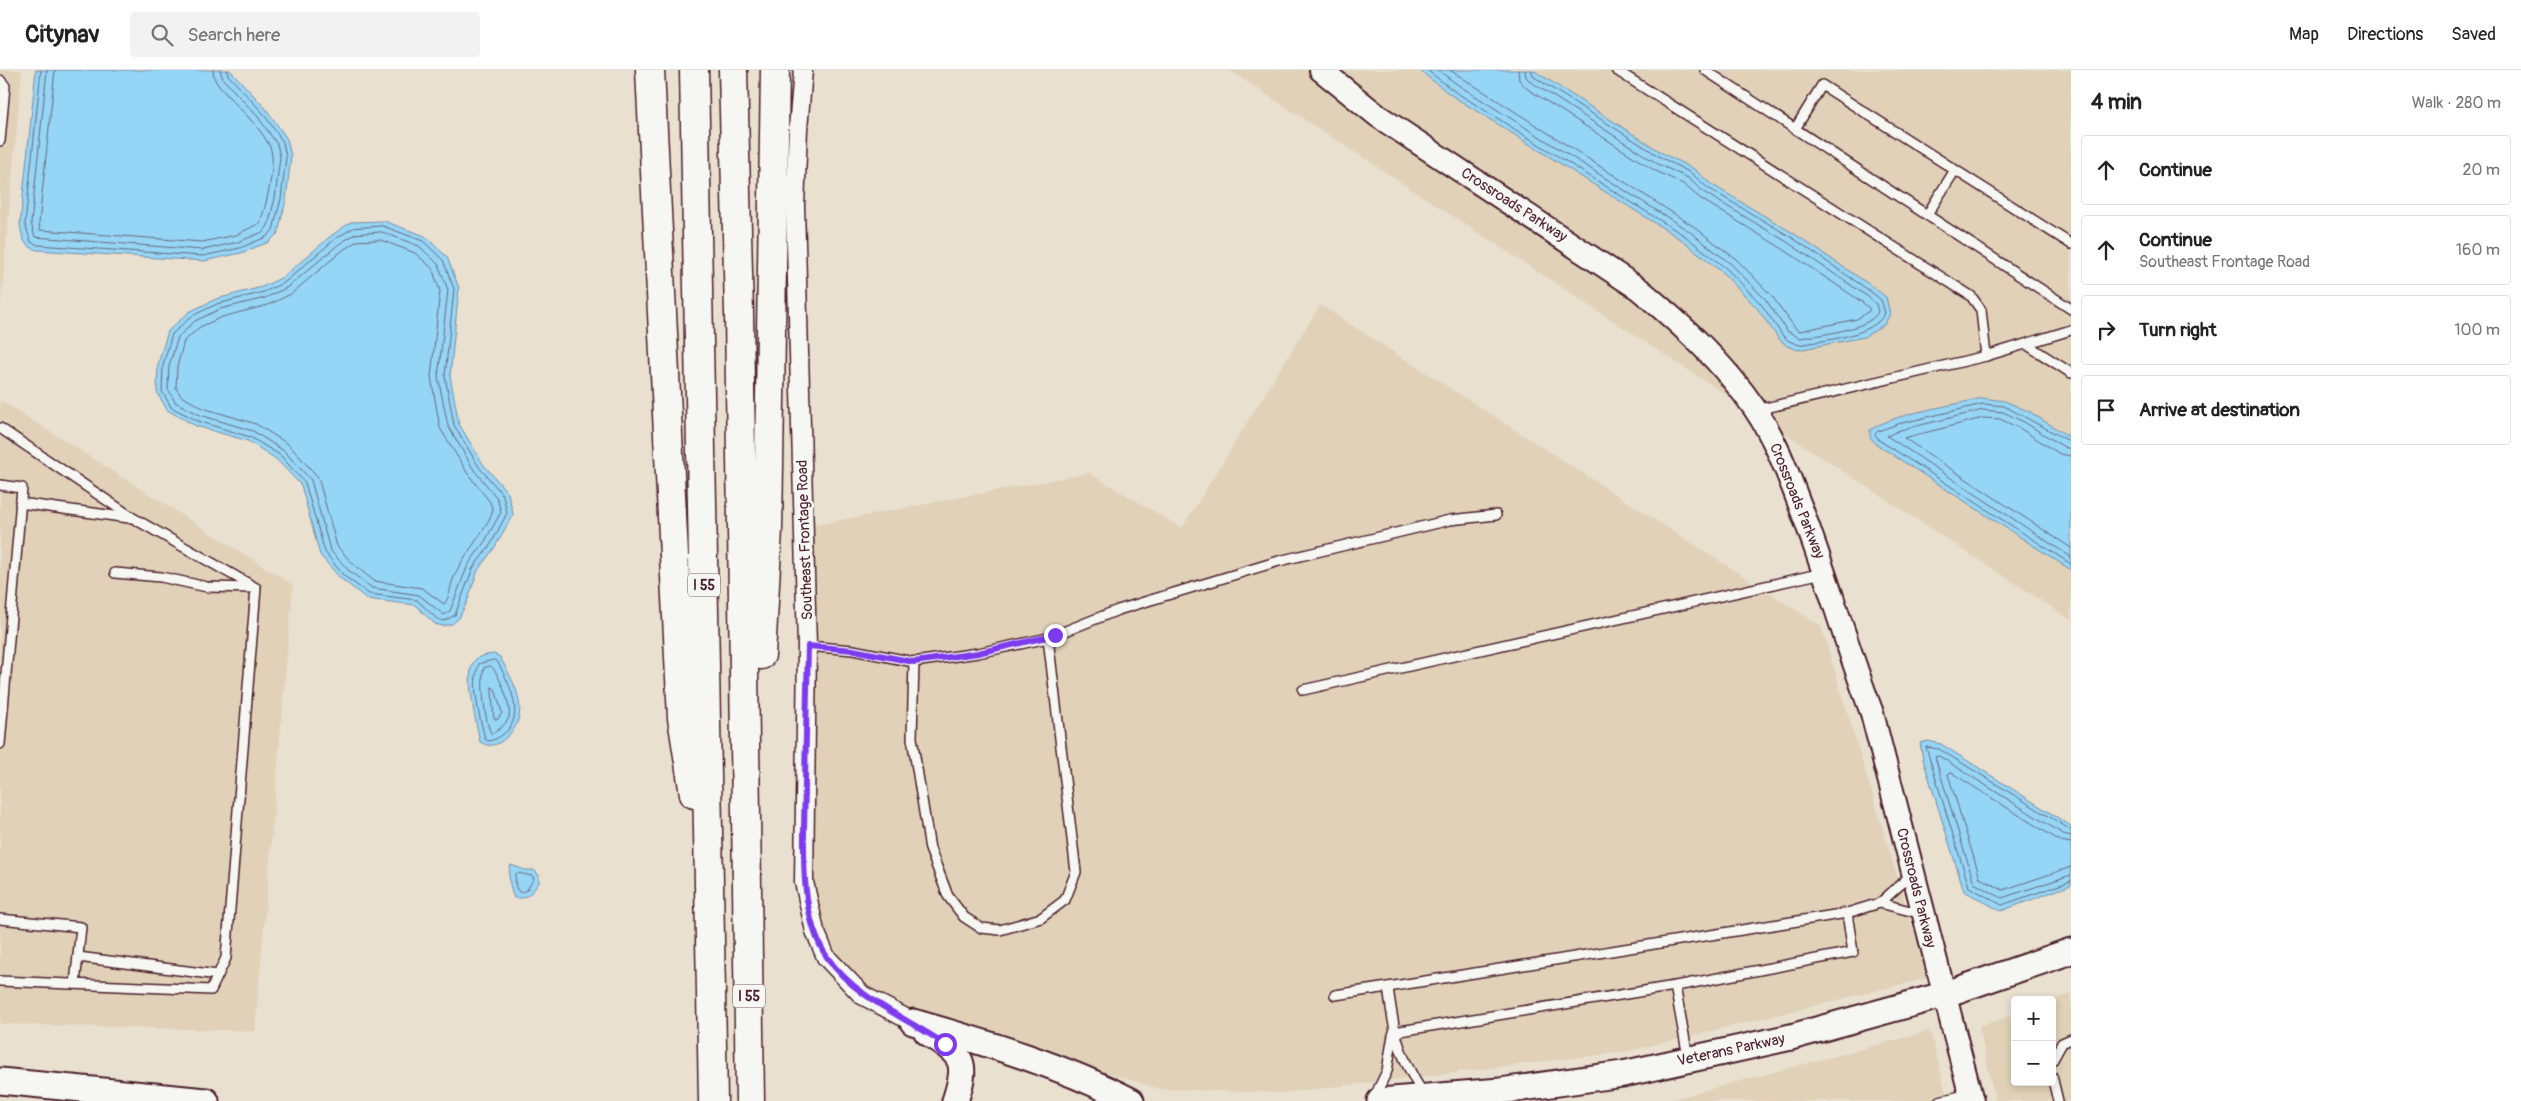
<!DOCTYPE html>
<html lang="en">
<head>
<meta charset="utf-8">
<style>
  :root { --surface:#fff; --page:#f2f2f2; --text:#222; --muted:#767676; --line:#e0e0e0 }
  body { margin:0; font-family:Pangolin,sans-serif; background:var(--page); color:var(--text) }
  .controls { position:absolute; right:15px; bottom:15px; display:grid; overflow:hidden; border-radius:5px; box-shadow:0 2px 8px #0003 }
  .controls button { width:45px; height:45px; display:grid; place-items:center; padding:0; border:0; border-bottom:1px solid var(--line); background:var(--surface); color:var(--text); font:25px sans-serif }
  .stop { position:absolute; width:15px; height:15px; margin:-11px; border:4px solid #7c3aed; border-radius:50%; background:#fff }
  .stop.end { background:#7c3aed; border-color:#fff; box-shadow:0 1px 5px #0008 }
  .list { margin:0; padding:0; list-style:none }
  h2 { display:flex; justify-content:space-between; align-items:center; height:65px; margin:0; padding:0 20px; font-size:21px }
  h2 small { font-size:16px; font-weight:400; color:var(--muted) }
  .list li { display:grid; grid-template-columns:32px 1fr auto; gap:15px; align-items:center; box-sizing:border-box; height:70px; margin:0 10px 10px; padding:0 10px; border:1px solid var(--line); border-radius:5px }
  .list b { display:block; font-size:19px; white-space:nowrap }
  .list p { margin:0; font-size:16px; white-space:nowrap; color:var(--muted) }
  .list em { font-size:16px; font-style:normal; color:var(--muted) }
  .icon { flex:none; width:28px; height:28px; fill:none; stroke:currentColor; stroke-width:2; stroke-linecap:round; stroke-linejoin:round }
  .map { position:relative; flex:none; width:2071px; height:1031px; overflow:hidden }
  header { display:flex; align-items:center; gap:30px; box-sizing:border-box; height:70px; padding:0 25px; background:var(--surface); border-bottom:1px solid var(--line) }
  header strong { font-size:24px }
  nav { display:flex; gap:28px; margin-inline-start:auto; font-size:18px }
  .search { width:350px; height:45px; background:var(--page); display:flex; align-items:center; gap:12px; box-sizing:border-box; padding:0 18px; border-radius:5px; color:var(--muted); font-size:19px }
  main { display:flex }
  aside { flex:1; background:var(--surface) }
  .map>svg:first-child { display:block }
  .built { fill:#e0d1b8 }
  .water { fill:#95d5f6; stroke:#778ca5 }
  .lines { fill:none; stroke-linecap:round; stroke-linejoin:round }
  .shore { stroke:#68687c; stroke-width:1 }
  .service-casing { stroke:#4a1f2b; stroke-width:12 }
  .minor-casing { stroke:#4a1f2b; stroke-width:21 }
  .tertiary-casing { stroke:#4a1f2b; stroke-width:26 }
  .secondary-casing { stroke:#4a1f2b; stroke-width:29 }
  .motorway-casing { stroke:#4a1f2b; stroke-width:31 }
  .service { stroke:#f6f6f2; stroke-width:9 }
  .minor { stroke:#f6f6f2; stroke-width:18 }
  .tertiary { stroke:#f6f6f2; stroke-width:22 }
  .secondary { stroke:#f6f6f2; stroke-width:25 }
  .motorway { stroke:#f6f6f2; stroke-width:28 }
  .route { stroke:#7c3aed; stroke-width:6 }
  .labels { text-anchor:middle; dominant-baseline:central; stroke-width:5; stroke-linejoin:round; paint-order:stroke }
  .shield { fill:#f6f6f2; stroke:#7e6067; stroke-width:1 }
  .shield-label { font-size:14px; font-weight:bold; fill:#4a1f2b }
  .street-label { font-size:15px; fill:#4a1f2b; stroke:#f6f6f2 }
</style>
</head>
<body>
<header>
<strong>Citynav</strong>
<div class="search"><svg class="icon" aria-label="search" viewBox="0 0 24 24"><circle cx="10" cy="10" r="6"/><path d="M15 15l6 6"/></svg>Search here</div>
<nav><a>Map</a><a>Directions</a><a>Saved</a></nav>
</header>
<main>
<div class="map">
<svg width="2071" height="1031" viewBox="0 0 2071 1031">
  <rect width="100%" height="100%" fill="#e9e0d0"/>
  <filter id="ink" filterUnits="userSpaceOnUse"><feTurbulence type="fractalNoise" baseFrequency=".02" numOctaves="2"/><feDisplacementMap in="SourceGraphic" scale="10" xChannelSelector="R" yChannelSelector="G"/><feConvolveMatrix kernelMatrix="1 2 1 2 8 2 1 2 1" color-interpolation-filters="sRGB"/></filter>
  <g filter="url(#ink)">
    <!-- built -->
    <g class="built">
      <polygon points="0,0 22,0 0,240"/>
      <polygon points="1229,0 2071,0 2071,550"/>
      <polygon points="1320,235 1821,556 1928,908 1625,982 1283,1023 1160,1019 914,942 874,925 843,893 820,854 809,797 810,456 1089,403 1182,458"/>
      <polygon points="0,330 293,515 255,961 0,954"/>
      <polygon points="2071,924 2071,1031 1995,1031 1979,957 2015,944 2015,1012 2052,1012 2052,930"/>
      <polygon points="1930,961 1948,1031 1665,1031"/>
    </g>
    <!-- water -->
    <g class="water">
      <path d="M36,0H230L267,40L287,69L291,86L286,130L278,163L269,172L241,183L204,191L37,180C23,176 22,167 20,154Z"/>
      <polygon points="1419,0 1533,0 1664,84 1694,99 1711,114 1793,163 1873,217 1886,227 1890,244 1884,255 1864,267 1798,280 1787,276 1779,269 1757,238 1723,203 1682,170 1451,25"/>
      <polygon points="384,151 425,166 447,187 459,218 450,306 459,354 483,394 508,423 513,444 495,477 478,500 467,532 459,548 452,554 443,556 435,554 415,535 367,529 340,508 320,485 301,415 276,389 248,371 196,356 167,340 157,322 158,294 168,261 189,242 216,229 262,217 283,207 332,165 351,152"/>
      <path d="M1982,328L2005,331L2030,342L2071,368V500L1876,374L1870,367V360C1895,343 1952,336 1982,328Z"/>
      <path d="M494,584L500,587C516,616 534,647 502,671C495,676 488,677 480,672C477,655 463,603 475,590C480,585 488,585 494,584Z"/>
      <polygon points="1928,671 1941,674 2071,756 2071,815 2001,841 1964,821 1923,689 1920,673"/>
      <path d="M511,795L525,800H534L539,805V813C532,822 527,830 514,828C510,818 507,805 511,795Z"/>
    </g>
    <g class="lines">
      <!-- shore -->
      <g class="shore">
        <polyline points="41,0 25,154 31,172 38,175 203,186 240,178 266,167 273,160 281,129 286,87 283,72 263,43 228,5 227,0"/>
        <polyline points="47,0 31,153 35,167 203,180 238,172 263,162 268,156 275,128 280,87 277,74 258,47 223,9 220,0"/>
        <path d="M55,0L39,153L40,160L202,172L236,165L260,153C266,136 277,93 270,77C261,58 242,41 228,26C221,18 213,12 213,0"/>
        <path d="M1427,0L1454,21L1685,166L1727,199L1761,234L1783,266L1789,271L1799,275C1823,270 1873,267 1885,243L1881,230L1870,221L1791,167L1708,118L1691,103L1662,88L1534,7L1531,0"/>
        <path d="M1438,0L1458,15L1689,161L1731,194L1766,230L1787,261L1800,268C1818,265 1869,260 1878,242L1876,234L1867,226L1787,172L1705,123L1688,108L1658,94L1531,12L1526,7L1525,0"/>
        <polyline points="1450,0 1693,156 1737,190 1771,225 1796,259 1800,261 1857,249 1869,241 1869,238 1862,232 1783,179 1701,129 1683,114 1654,100 1526,18 1519,10 1518,0"/>
        <polygon points="383,156 423,171 443,190 454,219 445,306 454,355 479,397 503,425 507,443 491,474 473,498 455,545 444,551 437,549 417,530 369,524 343,505 325,482 305,413 280,385 250,367 198,351 171,337 162,321 163,295 172,264 192,246 217,234 264,222 285,212 335,169 353,158"/>
        <polygon points="382,162 419,176 438,194 448,220 438,307 448,356 474,400 497,428 501,442 485,471 468,495 450,541 444,545 419,525 372,518 348,500 330,480 311,410 284,381 253,361 200,345 175,332 168,319 169,296 178,267 195,251 220,239 265,228 288,217 339,174 355,164"/>
        <path d="M381,170L415,183L432,198L440,221L431,307L440,358L468,404L490,432L493,441C483,466 463,484 453,509C450,518 450,527 444,534L422,518L374,511L353,494L337,476L318,407L288,374L256,354L203,338L181,326L176,318L177,297L184,271L200,257L222,247L268,235L291,224L343,180L357,171Z"/>
        <polyline points="2071,372 2004,336 1983,334 1898,354 1878,361 1875,364 1879,370 2071,494"/>
        <polyline points="2071,379 2064,377 2024,352 2003,342 1983,340 1900,360 1887,366 2071,487"/>
        <polyline points="2071,386 2060,384 2021,359 2000,349 1983,348 1904,368 2071,478"/>
        <path d="M494,590L497,591C508,611 524,641 508,660C502,666 496,670 488,671L485,669C480,647 470,615 479,594Z"/>
        <path d="M491,596C499,603 512,637 509,647C506,655 498,660 492,664C485,657 480,608 484,598Z"/>
        <polygon points="492,617 495,619 502,643 497,650 494,648"/>
        <polyline points="2071,760 1939,679 1926,677 1969,817 2002,835 2071,811"/>
        <polyline points="2071,766 2063,764 1939,686 1935,687 1974,813 2002,828 2071,805"/>
        <polyline points="2071,773 2060,771 1952,703 1948,704 1980,808 2003,820 2071,797"/>
        <polygon points="518,803 532,806 534,808 527,820 520,823 516,818 515,805"/>
      </g>
      <defs>
        <g id="service">
          <polyline points="1616,0 1971,226 1981,240 1986,286"/>
          <polyline points="1705,0 2071,239"/>
          <polyline points="0,10 5,16 0,71"/>
          <polyline points="1795,59 1822,15 2071,174"/>
          <polyline points="1927,145 1955,100"/>
          <polyline points="2026,274 2071,303"/>
          <polyline points="1757,340 1986,286 2071,260"/>
          <polyline points="0,358 133,448 256,518 226,888 211,920 0,911"/>
          <polyline points="0,415 22,418 0,674"/>
          <polyline points="20,433 129,448"/>
          <polyline points="115,503 161,507 207,517 254,518"/>
          <polyline points="807,576 853,580 914,592 978,583 1048,568 1118,540 1279,491 1450,450 1496,445"/>
          <polyline points="914,592 912,668 930,779 948,826 964,847 981,858 1000,860 1041,848 1065,830 1076,802 1048,568"/>
          <polyline points="1303,620 1823,503"/>
          <polyline points="1912,804 1880,833 1922,844"/>
          <polyline points="0,849 81,857 75,914"/>
          <polyline points="78,887 218,905"/>
          <polyline points="1675,916 1688,987"/>
          <polyline points="1388,917 1847,843"/>
          <path d="M1335,925L1388,917C1394,964 1398,984 1424,1025"/>
          <polyline points="1394,962 1687,914 1853,882 1847,843 1880,833"/>
          <polyline points="2052,991 2062,973 2071,969"/>
          <polyline points="2052,1006 2058,1031"/>
          <polyline points="1374,1028 1387,1001 1393,965"/>
          <polyline points="1939,1031 1970,1024"/>
        </g>
        <polyline id="minor" points="803,0 798,59 795,136 807,576 804,812 815,861 826,887 862,925 913,952"/>
        <path id="tertiary" d="M1321,0L1378,46L1639,219C1682,255 1723,292 1755,339C1776,370 1788,404 1801,438C1827,506 1846,575 1872,643L1972,1031"/>
        <g id="secondary">
          <path d="M913,952C987,973 1063,996 1131,1031"/>
          <path d="M927,962C962,986 969,989 955,1031"/>
          <polyline points="0,1011 206,1031"/>
          <polyline points="1380,1031 1500,1021 1623,1004 1791,967 1943,925 2071,881"/>
        </g>
        <g id="motorway">
          <polyline points="650,0 682,648 694,724"/>
          <polyline points="694,0 713,1031"/>
          <polyline points="733,0 739,243 750,1031"/>
          <polyline points="761,585 768,460 775,0"/>
        </g>
      </defs>
      <!-- service casing -->
      <use href="#service" class="service-casing"/>
      <!-- minor casing -->
      <use href="#minor" class="minor-casing"/>
      <!-- tertiary casing -->
      <use href="#tertiary" class="tertiary-casing"/>
      <!-- secondary casing -->
      <use href="#secondary" class="secondary-casing"/>
      <!-- motorway casing -->
      <use href="#motorway" class="motorway-casing"/>
      <!-- service -->
      <use href="#service" class="service"/>
      <!-- minor -->
      <use href="#minor" class="minor"/>
      <!-- tertiary -->
      <use href="#tertiary" class="tertiary"/>
      <!-- secondary -->
      <use href="#secondary" class="secondary"/>
      <!-- motorway -->
      <use href="#motorway" class="motorway"/>
    </g>
  </g>
  <g class="lines" filter="url(#ink)">
    <!-- route -->
    <path class="route" d="M945,974C905,947 855,928 827,887C796,842 805,762 805,709C806,665 807,621 808,576L853,580L914,592L978,583L1055,565"/>
  </g>
  <g class="labels">
    <!-- shield labels -->
    <g class="shield">
      <rect x="688" y="503.5" width="32" height="23" rx="4"/>
      <rect x="733" y="914.5" width="32" height="23" rx="4"/>
    </g>
    <g class="shield-label">
      <text x="704" y="515">I 55</text>
      <text x="749" y="926">I 55</text>
    </g>
    <!-- street labels -->
    <g class="street-label">
      <text transform="translate(1514 135) rotate(33)">Crossroads Parkway</text>
      <text transform="translate(1797 431) rotate(68)">Crossroads Parkway</text>
      <text transform="translate(805 470) rotate(-92)">Southeast Frontage Road</text>
      <text transform="translate(1916 818) rotate(76)">Crossroads Parkway</text>
      <text transform="translate(1731 980) rotate(-12)">Veterans Parkway</text>
    </g>
  </g>
</svg>
<div class="controls">
<button>+</button>
<button>−</button>
</div>
<div class="stop" style="left:945px;top:974px"></div>
<div class="stop end" style="left:1055px;top:565px"></div>
</div>
<aside>
<h2>4 min<small>Walk · 280 m</small></h2>
<ul class="list">
<li><svg class="icon" aria-label="ahead" viewBox="0 0 24 24"><path d="M12 20V5M6 11l6-6 6 6"/></svg><div><b>Continue</b></div><em>20 m</em></li>
<li><svg class="icon" aria-label="ahead" viewBox="0 0 24 24"><path d="M12 20V5M6 11l6-6 6 6"/></svg><div><b>Continue</b><p>Southeast Frontage Road</p></div><em>160 m</em></li>
<li><svg class="icon" aria-label="right" viewBox="0 0 24 24"><path d="M7 20v-9h11M14 6l5 5-5 5"/></svg><div><b>Turn right</b></div><em>100 m</em></li>
<li><svg class="icon" aria-label="arrive" viewBox="0 0 24 24"><path d="M6 21V4h12l-3 4 3 4H6"/></svg><div><b>Arrive at destination</b></div></li>
</ul>
</aside>
</main>
</body>
</html>
